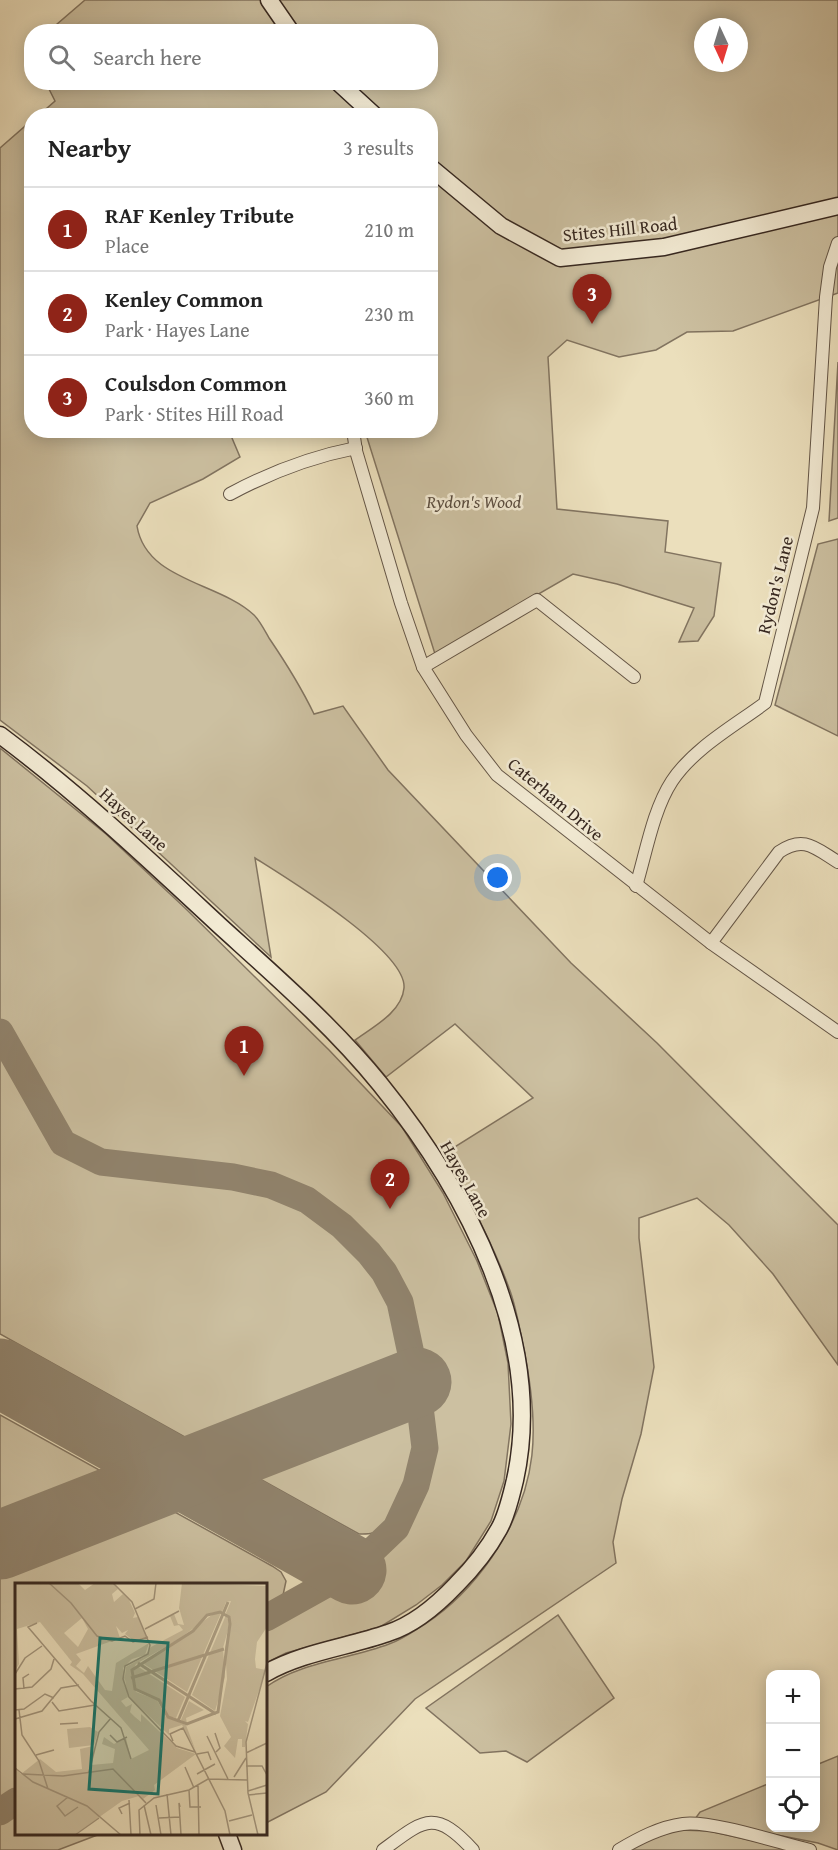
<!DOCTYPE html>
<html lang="en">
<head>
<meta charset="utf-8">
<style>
  :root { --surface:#fff; --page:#f6f6f6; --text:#222; --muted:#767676; --line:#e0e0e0; --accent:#8f2418 }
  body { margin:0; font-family:"Gentium Book Plus",serif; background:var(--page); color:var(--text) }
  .controls { position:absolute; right:18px; bottom:18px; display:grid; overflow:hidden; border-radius:12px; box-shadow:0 3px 15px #0003 }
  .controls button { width:54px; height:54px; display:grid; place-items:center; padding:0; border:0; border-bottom:2px solid var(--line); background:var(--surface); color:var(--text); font:30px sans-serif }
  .compass { position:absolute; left:694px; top:18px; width:54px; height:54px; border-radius:50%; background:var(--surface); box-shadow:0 3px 15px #0003; rotate:176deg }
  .you { position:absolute; left:498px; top:878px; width:21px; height:21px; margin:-15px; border:4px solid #fff; border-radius:50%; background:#1a73e8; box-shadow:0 0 0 9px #1a73e833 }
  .badge { display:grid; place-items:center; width:39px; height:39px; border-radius:50%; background:var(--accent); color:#fff; font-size:20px; font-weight:700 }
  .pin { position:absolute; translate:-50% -50px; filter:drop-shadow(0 2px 3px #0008) }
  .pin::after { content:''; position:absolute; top:32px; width:21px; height:18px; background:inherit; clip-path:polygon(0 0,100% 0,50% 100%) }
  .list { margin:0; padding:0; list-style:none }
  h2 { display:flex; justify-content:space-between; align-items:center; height:78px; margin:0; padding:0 24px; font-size:26px }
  h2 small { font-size:20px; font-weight:400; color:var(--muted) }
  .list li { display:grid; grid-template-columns:39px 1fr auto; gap:18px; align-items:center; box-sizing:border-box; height:84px; padding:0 24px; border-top:2px solid var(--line) }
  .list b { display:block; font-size:22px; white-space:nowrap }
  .list p { margin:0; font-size:20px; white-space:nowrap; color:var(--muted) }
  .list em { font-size:20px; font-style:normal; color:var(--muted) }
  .icon { flex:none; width:33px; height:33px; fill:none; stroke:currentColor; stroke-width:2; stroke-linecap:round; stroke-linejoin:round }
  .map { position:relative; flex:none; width:838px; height:1850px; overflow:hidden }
  .search { position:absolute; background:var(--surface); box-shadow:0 3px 15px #0003; left:24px; top:24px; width:414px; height:66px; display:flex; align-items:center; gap:15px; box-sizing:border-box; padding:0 21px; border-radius:24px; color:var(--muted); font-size:22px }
  .panel { position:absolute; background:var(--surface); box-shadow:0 3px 15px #0003; left:24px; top:108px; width:414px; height:330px; border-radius:24px }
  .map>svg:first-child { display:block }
  .green { fill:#ccc0a1; stroke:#827460; stroke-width:1.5; fill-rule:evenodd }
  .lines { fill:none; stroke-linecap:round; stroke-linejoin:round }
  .taxiway { stroke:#91846e; stroke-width:27 }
  .runway { stroke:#91846e; stroke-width:69 }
  .street-casing { stroke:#645647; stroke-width:14 }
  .secondary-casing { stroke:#372820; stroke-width:19 }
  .street { stroke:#f2ead3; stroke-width:12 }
  .secondary { stroke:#f2ead3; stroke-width:16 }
  .labels { text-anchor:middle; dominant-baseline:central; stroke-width:5; stroke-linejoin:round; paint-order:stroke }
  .street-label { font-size:18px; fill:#372820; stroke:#f2ead3 }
  .park-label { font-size:18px; font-style:italic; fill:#5c4e40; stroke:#f2ead3 }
  .inset-river { fill:none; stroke:#aea187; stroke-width:3 }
  .inset-road { fill:none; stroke:#a3967e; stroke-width:1.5 }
  .view { fill:#0f766e; fill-opacity:0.15; stroke:#0f766e; stroke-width:3 }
  .inset-edge { fill:none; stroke:#372820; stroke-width:3 }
</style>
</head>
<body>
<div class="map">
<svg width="838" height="1850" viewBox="0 0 838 1850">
  <rect width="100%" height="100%" fill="#ebdfbc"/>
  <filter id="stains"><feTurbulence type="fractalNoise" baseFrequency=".00333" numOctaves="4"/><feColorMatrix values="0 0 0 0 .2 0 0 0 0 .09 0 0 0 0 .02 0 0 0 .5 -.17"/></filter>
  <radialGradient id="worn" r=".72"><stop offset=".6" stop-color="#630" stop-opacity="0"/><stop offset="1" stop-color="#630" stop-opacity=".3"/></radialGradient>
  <!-- green -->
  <g class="green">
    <path d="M85,0H838V293L733,331L687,332L656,350L619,357L567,340L548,357L557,509L668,521L665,552L721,563L714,616L698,641L679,642L694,608L617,584L573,574L435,654L365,431L430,430V116H38L55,101L46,83L430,82V32L49,31ZM703,27H739V63H703Z"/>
    <path d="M31,121L32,430L229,431L240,457L203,479L150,503L137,526C146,581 219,582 254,615C260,621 265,631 269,638C286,663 301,687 314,714L343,706L388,770L571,963L657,1043L838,1225V1365L773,1274L729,1225L697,1198L639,1218V1238L654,1367L641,1434L622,1499L613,1542L616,1563L415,1699L326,1792L266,1823V1687C300,1662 350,1659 389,1644C401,1640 414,1631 425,1624C451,1607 474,1583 492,1557C540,1487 540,1427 523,1345C519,1326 516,1306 509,1288C492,1241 467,1197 445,1153L533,1098L455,1024L386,1077L355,1040C373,1027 402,1012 404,988C407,951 285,877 255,858L271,957L87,786L0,720V148Z"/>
    <polygon points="838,362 838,518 829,521"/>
    <polygon points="838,539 838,736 775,705 818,544"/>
    <polygon points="0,748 106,834 185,908 329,1050 402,1127 443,1193 477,1261 498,1314 508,1363 511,1424 504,1481 491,1521 466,1561 442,1585 416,1605 380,1627 286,1653 266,1663 266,1631 342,1587 374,1562 400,1533 421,1490 432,1447 414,1327 406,1300 390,1270 373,1248 346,1221 311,1196 272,1178 234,1169 104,1156 65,1136 0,1021"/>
    <path d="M0,1055L52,1148L79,1164L101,1172C156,1178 254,1178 300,1207C333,1227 370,1256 386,1292C402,1329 414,1403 416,1443C417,1461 396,1521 381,1530C374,1534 367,1534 359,1534L0,1334Z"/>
    <polygon points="0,1415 272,1566 281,1572 286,1581 282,1600 266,1611 266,1584 16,1584 16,1790 0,1801"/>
    <polygon points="558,1615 614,1698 527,1762 506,1751 480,1753 426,1708"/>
    <polygon points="838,1756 838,1850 818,1843 695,1819 700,1812 770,1783 770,1828 816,1828 816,1765"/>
    <polygon points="16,1810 16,1834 100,1834 58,1850 0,1850 0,1821"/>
    <polygon points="679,1830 709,1831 795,1850 627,1850 643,1841"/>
  </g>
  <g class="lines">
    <!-- taxiway -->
    <g class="taxiway">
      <polyline points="0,1032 63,1143 101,1162 233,1177 271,1185 307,1200 342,1226 369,1253 384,1272 400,1302 417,1382 425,1448 416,1485 396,1528 352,1570 266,1618"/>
      <polyline points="0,1812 16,1801"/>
    </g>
    <!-- runway -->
    <g class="runway">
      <polyline points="0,1373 352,1570"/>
      <polyline points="0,1545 417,1382"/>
    </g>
    <defs>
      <g id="street">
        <polyline points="353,430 356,451 401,603 423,667 466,735 497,775 711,943 838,1032"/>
        <path d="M230,494C271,472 310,457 356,448"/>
        <polyline points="423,667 537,600 634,677"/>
        <path d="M636,886C646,853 653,810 672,781C694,748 734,726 765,703L813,508L826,297L830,267L838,243"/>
        <path d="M711,943L779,852C804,835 815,848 838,862"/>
        <path d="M383,1850C424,1820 434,1808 473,1850"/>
        <path d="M619,1850C639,1838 660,1827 683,1824C710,1820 780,1843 810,1850"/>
      </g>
      <g id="secondary">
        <polyline points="269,0 291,32"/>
        <polyline points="338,82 375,116"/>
        <polyline points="430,167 501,226 560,258 664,247 838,206"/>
        <path d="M0,735C78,793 148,859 219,925C274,975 333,1026 380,1084C466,1190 546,1339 515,1480C511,1496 507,1515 499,1529C488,1549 472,1569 456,1585C438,1604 413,1625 388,1633C348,1647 303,1652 266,1673"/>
        <polyline points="227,1834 233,1850"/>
      </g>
    </defs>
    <!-- street casing -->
    <use href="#street" class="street-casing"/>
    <!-- secondary casing -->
    <use href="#secondary" class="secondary-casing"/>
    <!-- street -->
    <use href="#street" class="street"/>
    <!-- secondary -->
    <use href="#secondary" class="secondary"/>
  </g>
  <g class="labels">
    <!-- street labels -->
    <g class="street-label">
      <text transform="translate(620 229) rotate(-6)">Stites Hill Road</text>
      <text transform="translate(775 585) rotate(-76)">Rydon's Lane</text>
      <text transform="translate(556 799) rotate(40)">Caterham Drive</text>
      <text transform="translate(134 819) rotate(42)">Hayes Lane</text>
      <text transform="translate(466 1179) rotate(61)">Hayes Lane</text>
    </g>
    <!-- park labels -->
    <g class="park-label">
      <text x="474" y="501">Rydon's Wood</text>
    </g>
  </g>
  <!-- overview -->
  <g transform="translate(15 1583)">
    <rect width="252" height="252" fill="#ebdfbc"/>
    <path d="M0,0H63L70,7L80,0H98L103,6L97,11L99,19L108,11L114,17L120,30L118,35L123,34L132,54L119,58L110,51L113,47L107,50L101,43L105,55L61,71L66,77L61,83L69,90L73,83L90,107L97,108L101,80L134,60L130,72L117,76L108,85L113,114L106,118L111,124L117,121L115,129L120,134L126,139V131L162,165L181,171L139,202L140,207L128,216L124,213L107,218L59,252H0V186L6,191L25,176L41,189L67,186L65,166L78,163L76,182L98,180L100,166L87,161L89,154L99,161L111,155L116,176L134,167L68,91L55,82L57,79L25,39L2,46L4,81L0,88ZM67,35L73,46L63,64L49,50ZM167,0L252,3V44L242,59L240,76L241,85L251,87L233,139L230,138L233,141L230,164H227V156H223L220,175L209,163L216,154L205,133L212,96L210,65L216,41L211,30L216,18L211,19L207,29L195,30L176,49L121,81L116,90L121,109L142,117L151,134L171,142L180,166L167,142L154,146V152L116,116L109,101L111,84L129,74L136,64L168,47L164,42L159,43L155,33L159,31L163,41L169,42L164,25ZM201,29L206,30L172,109L129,81ZM211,32L215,40L208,65L210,94L200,128L177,112ZM122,83L170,114L161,135L152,133L145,117L120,106L117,90ZM174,118L189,127L171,135L172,141L166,137ZM75,144L83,149L79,162L54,165L52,146Z" fill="#ccc0a1" fill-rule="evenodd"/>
    <path class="inset-river" d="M205,29L214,34L215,41L203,129L172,141L153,134L144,117L120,106L117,87L178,48L192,32ZM123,80L201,131M116,95L209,66M163,138L213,19"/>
    <path class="inset-road" d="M34,0L56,20L82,53L97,58L110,53L118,59L133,54M98,0L117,19L135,62L133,71L110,83L108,96L114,114L161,163L180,169M120,26L139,16L141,0M22,40L13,44L76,118L106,145L116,176M130,46L164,28M0,91L10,75L27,63M0,106L17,104L36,86L39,76M9,106L8,95L14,91M37,119L44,128L80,122M0,127L9,126L30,111L39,115M4,127L7,152L24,178L33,206M0,136L27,128L46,105L64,102M45,141L63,140M200,150L205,165L201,169M95,152L102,159L112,154M192,153L213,196M158,158L155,151L168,145L210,228L215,252M231,170L252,160M182,171L193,169L196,177M21,172L39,167M231,183H247L252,192M170,184L179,205M0,185L18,199L72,223L106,252M74,189L84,149L96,135M8,191L48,193L98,186L131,220M182,191L200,181M219,194L231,175M183,202L184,252M174,207L175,224H186M233,208L252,202M152,211L156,252M233,212L252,210M53,214L42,223L50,233L63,224M114,217L116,252M129,222L136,252M141,222L146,252M165,224L164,220L166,252M107,231L104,225L115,220M144,235L165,234M214,238L237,232M60,252L84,235M125,252L124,227L139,215L174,207L193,196L232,197M243,252L233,210L231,159L252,80"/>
    <path class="view" d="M85,55L153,60L143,211L74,206Z"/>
    <rect width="252" height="252" class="inset-edge"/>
  </g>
  <rect width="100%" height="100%" filter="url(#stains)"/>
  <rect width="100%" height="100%" fill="url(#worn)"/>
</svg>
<div class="controls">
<button>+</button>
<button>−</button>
<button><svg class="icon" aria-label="locate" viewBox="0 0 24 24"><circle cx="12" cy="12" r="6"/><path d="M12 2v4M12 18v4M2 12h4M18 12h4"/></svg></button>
</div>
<svg class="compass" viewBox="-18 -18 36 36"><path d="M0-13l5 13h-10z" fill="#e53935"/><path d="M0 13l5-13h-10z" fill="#767676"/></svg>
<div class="you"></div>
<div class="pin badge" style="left:244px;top:1076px">1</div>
<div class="pin badge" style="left:390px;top:1209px">2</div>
<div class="pin badge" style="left:592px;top:324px">3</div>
<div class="search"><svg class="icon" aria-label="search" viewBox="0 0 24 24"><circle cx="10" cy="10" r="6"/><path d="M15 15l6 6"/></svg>Search here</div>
<section class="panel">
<h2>Nearby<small>3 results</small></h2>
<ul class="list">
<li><span class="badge">1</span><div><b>RAF Kenley Tribute</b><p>Place</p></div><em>210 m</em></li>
<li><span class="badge">2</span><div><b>Kenley Common</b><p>Park · Hayes Lane</p></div><em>230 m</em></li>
<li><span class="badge">3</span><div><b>Coulsdon Common</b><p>Park · Stites Hill Road</p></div><em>360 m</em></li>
</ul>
</section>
</div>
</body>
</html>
